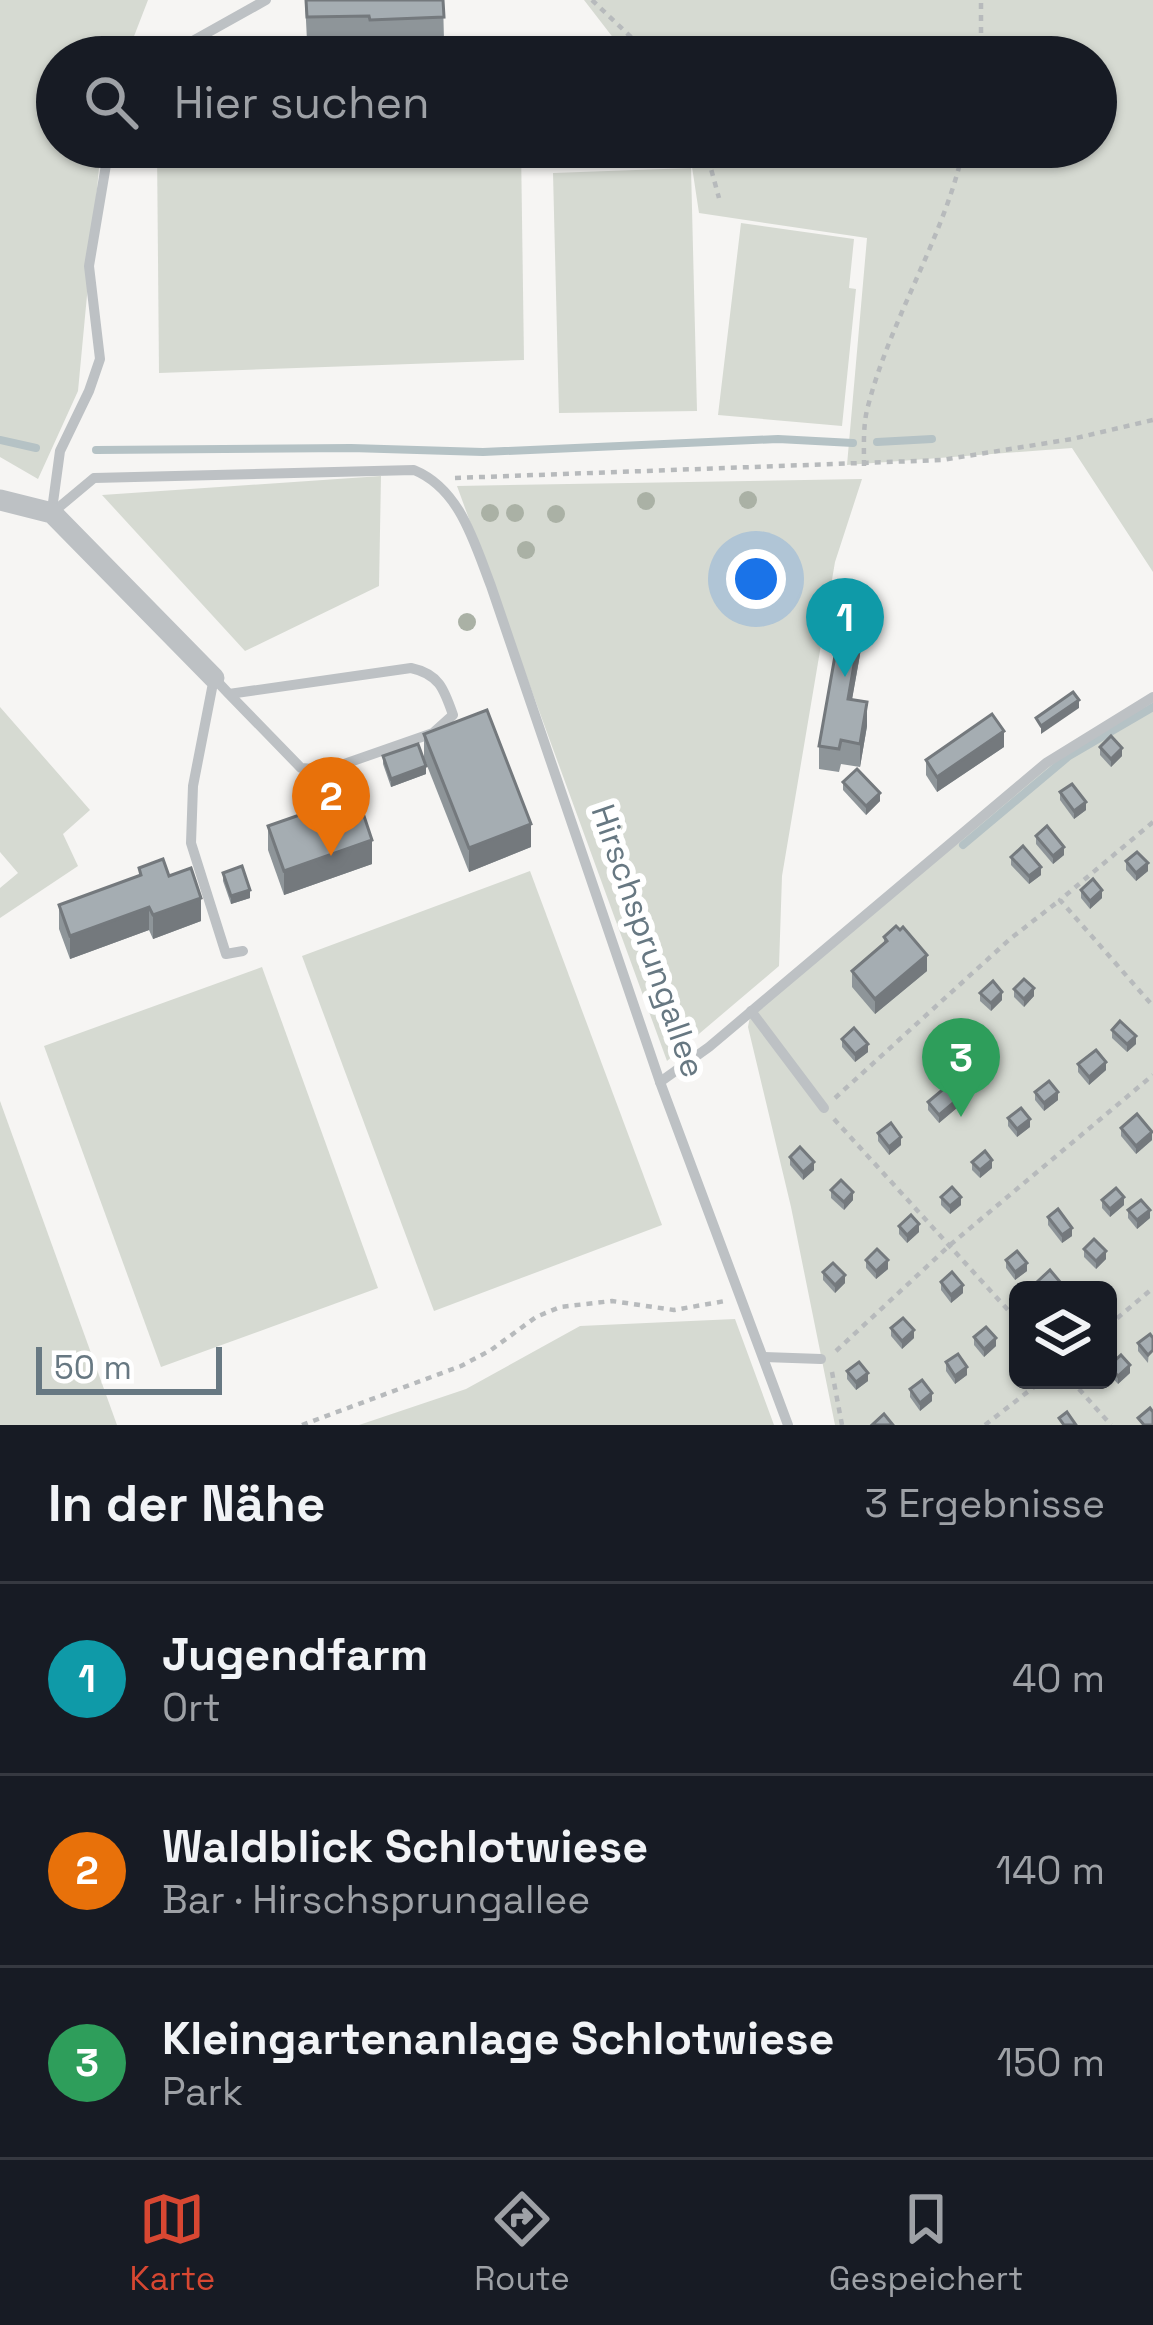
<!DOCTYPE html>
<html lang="de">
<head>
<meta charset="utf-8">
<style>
  :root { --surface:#171b24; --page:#20242c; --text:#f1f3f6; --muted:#9ea1a6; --line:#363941; --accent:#d74732 }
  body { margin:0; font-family:"Space Grotesk",sans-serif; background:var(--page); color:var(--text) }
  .controls { position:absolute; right:36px; bottom:36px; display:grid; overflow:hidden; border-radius:18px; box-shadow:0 3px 9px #0004 }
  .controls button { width:108px; height:108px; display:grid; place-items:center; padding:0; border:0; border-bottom:3px solid var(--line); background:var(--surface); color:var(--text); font:60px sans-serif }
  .scale { position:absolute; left:36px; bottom:30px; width:186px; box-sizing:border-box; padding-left:12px; border:6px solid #677882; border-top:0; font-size:33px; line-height:42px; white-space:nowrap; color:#677882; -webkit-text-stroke:9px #fff; paint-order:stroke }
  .you { position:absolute; left:756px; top:579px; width:42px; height:42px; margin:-30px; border:9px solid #fff; border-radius:50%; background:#1a73e8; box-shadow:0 0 0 18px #1a73e833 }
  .badge { display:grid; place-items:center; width:78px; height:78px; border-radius:50%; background:var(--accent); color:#fff; font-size:39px; font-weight:700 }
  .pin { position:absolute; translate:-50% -99px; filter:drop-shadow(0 3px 6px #0008) }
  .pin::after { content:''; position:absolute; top:63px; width:42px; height:36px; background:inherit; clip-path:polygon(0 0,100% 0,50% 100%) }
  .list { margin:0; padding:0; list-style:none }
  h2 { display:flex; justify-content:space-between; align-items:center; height:156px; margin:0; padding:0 48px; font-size:51px }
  h2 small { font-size:39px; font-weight:400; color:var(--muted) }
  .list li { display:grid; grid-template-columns:78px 1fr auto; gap:36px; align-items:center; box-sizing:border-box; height:192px; padding:0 48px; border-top:3px solid var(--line) }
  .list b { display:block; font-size:45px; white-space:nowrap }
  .list p { margin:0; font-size:39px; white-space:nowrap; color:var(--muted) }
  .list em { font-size:39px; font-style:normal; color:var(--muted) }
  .icon { flex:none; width:66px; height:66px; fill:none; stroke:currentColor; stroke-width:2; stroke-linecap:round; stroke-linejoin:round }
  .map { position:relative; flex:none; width:1153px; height:1425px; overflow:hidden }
  .search { position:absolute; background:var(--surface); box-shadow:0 3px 9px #0004; left:36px; right:36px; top:36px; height:132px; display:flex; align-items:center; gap:30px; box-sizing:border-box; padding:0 42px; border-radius:66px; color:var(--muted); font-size:45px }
  .sheet { height:732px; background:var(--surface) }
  nav { display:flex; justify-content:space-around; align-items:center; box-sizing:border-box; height:168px; border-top:3px solid var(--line); background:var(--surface); font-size:33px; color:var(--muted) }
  nav a { display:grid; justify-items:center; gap:6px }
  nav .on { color:var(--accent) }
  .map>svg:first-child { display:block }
  .green { fill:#d6dad2; fill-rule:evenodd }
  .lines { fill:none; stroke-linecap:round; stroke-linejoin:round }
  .stream { stroke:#b5c2c5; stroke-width:8 }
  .path { stroke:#b7babc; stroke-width:4.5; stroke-dasharray:6 6; stroke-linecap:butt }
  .lane { stroke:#bdc1c4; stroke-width:10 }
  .street { stroke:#bdc1c4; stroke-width:21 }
  .tree { fill:#aab1a5 }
  .wall { fill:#8e9599 }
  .shaded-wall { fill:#74797d }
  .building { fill:#a5adb2; stroke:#74797d; stroke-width:3 }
  .labels { text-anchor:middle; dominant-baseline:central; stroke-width:12; stroke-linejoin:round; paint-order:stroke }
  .street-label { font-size:33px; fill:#677882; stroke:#fff }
</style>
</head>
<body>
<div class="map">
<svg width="1153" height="1425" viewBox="0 0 1153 1425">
  <rect width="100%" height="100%" fill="#f6f5f3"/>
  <!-- green -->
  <g class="green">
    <polygon points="0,0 148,0 126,57 57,57 57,147 101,147 78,391 38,479 0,457"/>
    <polygon points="584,0 1153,0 1153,572 1072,448 847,465 867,238 699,213 689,147 1096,147 1096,57 628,57"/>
    <polygon points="157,147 521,147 524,360 159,373"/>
    <polygon points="691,168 697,411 559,413 553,173"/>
    <polygon points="741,223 854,239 849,288 856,289 842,426 718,415"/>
    <polygon points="381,476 379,586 245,651 102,495"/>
    <polygon points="862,479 835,562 782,876 779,966 667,1061 457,486"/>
    <path d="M1153,704V1425H835L791,1207L748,1027L751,1011L1064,750ZM1018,1290H1108V1380H1018Z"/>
    <polygon points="0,707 90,810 63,834 78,866 0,918 0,888 18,873 0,852"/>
    <polygon points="530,871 662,1225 434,1311 302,956"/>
    <polygon points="262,967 378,1288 161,1367 44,1046"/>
    <polygon points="0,1101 117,1425 0,1425"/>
    <polygon points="735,1319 774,1425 359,1425 466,1389 580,1326"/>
  </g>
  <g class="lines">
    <!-- stream -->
    <g class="stream">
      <polyline points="0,440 36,448"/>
      <polyline points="877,442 932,439"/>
      <polyline points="96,450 351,448 483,452 778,439 853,443"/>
      <polyline points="963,845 1069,756 1153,707"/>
    </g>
    <!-- path -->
    <g class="path">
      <polyline points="592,0 652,57"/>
      <polyline points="981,57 981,0"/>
      <polyline points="705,147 719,198"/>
      <path d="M864,466C864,447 863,427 867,410C890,318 944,239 964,147"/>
      <polyline points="455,478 942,460 1072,439 1153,420"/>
      <polyline points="1153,822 1060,900 1153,1006"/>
      <polyline points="835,1098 1010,939 1060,900"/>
      <polyline points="834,1119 1018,1321"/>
      <polyline points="1108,1326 1153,1288"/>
      <polyline points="836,1351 950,1245 1153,1075"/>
      <polyline points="832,1372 842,1425"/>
      <polyline points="1071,1380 1111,1425"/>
      <polyline points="302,1425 461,1366 491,1350 536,1317 560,1307 612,1301 674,1310 725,1301"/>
      <polyline points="985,1425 1043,1380"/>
    </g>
    <!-- lane -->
    <g class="lane">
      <polyline points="164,57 266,0"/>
      <polyline points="52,510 60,451 89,391 100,359 89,266 109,147"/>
      <path d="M52,513L94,478L414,470C460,489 474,542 491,586L660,1082L788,1425"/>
      <path d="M214,678L229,694L411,668C439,674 444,689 453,715L433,733L327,770L301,768L229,694"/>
      <polyline points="214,678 193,786 191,843 226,954 243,951"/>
      <polyline points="751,1011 824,1108"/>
      <polyline points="660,1082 709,1047 1046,763 1153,697"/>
      <polyline points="764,1357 821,1359"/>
    </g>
    <!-- street -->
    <polyline class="street" points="0,500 52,513 214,678"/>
  </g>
  <!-- trees -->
  <g class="tree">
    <circle cx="748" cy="500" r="9"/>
    <circle cx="646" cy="501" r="9"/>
    <circle cx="490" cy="513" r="9"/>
    <circle cx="515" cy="513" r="9"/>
    <circle cx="556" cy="514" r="9"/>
    <circle cx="526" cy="550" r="9"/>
    <circle cx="467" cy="622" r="9"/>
  </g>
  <!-- wall -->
  <g class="wall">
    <polygon points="305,0 443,0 444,41 370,44 369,39 307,41"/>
    <polygon points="864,632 852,699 867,726 860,767 841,764 839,772 819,769 819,746"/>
    <polygon points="424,734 531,847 469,872 424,758"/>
    <polygon points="1004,747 937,792 926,775 926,760"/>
    <polygon points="1100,747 1122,756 1111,767 1100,755"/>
    <polygon points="383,756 426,774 391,787 383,764"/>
    <polygon points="843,782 880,801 866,815 843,790"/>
    <polygon points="1060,792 1086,810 1074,819 1060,800"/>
    <polygon points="268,826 372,864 284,895 268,850"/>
    <polygon points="1036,836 1064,855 1053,864 1036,844"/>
    <polygon points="1011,857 1041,875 1029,884 1011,865"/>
    <polygon points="1126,861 1148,871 1136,881 1126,870"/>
    <polygon points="139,868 169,876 201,921 153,939 149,930 70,959 59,929 59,905 139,876"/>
    <polygon points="223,873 250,898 231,904 223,881"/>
    <polygon points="1081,890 1102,898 1090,909 1081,898"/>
    <polygon points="884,937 927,971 875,1014 852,987 852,971 884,944"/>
    <polygon points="1014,989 1034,996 1024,1007 1014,997"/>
    <polygon points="980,993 1002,1000 991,1011 980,1001"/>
    <polygon points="1112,1030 1136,1044 1127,1052 1112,1038"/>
    <polygon points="842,1039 868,1052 855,1062 842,1047"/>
    <polygon points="968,1064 990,1073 979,1084 968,1072"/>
    <polygon points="1078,1064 1106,1070 1089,1085 1078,1072"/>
    <polygon points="1035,1092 1058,1100 1044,1111 1035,1100"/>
    <polygon points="928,1102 958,1107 939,1123 928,1110"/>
    <polygon points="1008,1118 1030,1127 1017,1137 1008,1126"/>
    <polygon points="1121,1128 1152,1140 1136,1154 1121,1136"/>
    <polygon points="878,1133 901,1145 889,1155 878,1141"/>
    <polygon points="790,1157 814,1170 803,1180 790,1165"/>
    <polygon points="972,1162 992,1168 980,1178 972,1170"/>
    <polygon points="831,1190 853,1200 844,1210 831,1198"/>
    <polygon points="941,1197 961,1205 950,1214 941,1205"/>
    <polygon points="1102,1200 1124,1205 1110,1217 1102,1208"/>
    <polygon points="1128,1210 1150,1218 1137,1229 1128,1218"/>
    <polygon points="1048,1217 1072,1236 1062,1243 1048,1225"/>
    <polygon points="899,1226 919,1232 907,1243 899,1234"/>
    <polygon points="1084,1249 1106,1259 1096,1269 1084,1257"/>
    <polygon points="866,1260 888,1269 876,1279 866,1268"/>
    <polygon points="1006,1260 1027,1271 1015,1280 1006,1268"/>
    <polygon points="823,1272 845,1283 835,1293 823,1280"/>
    <polygon points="941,1282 963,1293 951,1303 941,1290"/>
    <polygon points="891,1328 914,1338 902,1349 891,1336"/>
    <polygon points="1150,1334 1148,1363 1138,1351 1138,1343"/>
    <polygon points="974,1337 996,1346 984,1357 974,1345"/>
    <polygon points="946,1362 967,1375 955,1384 946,1371"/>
    <polygon points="1109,1366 1130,1373 1118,1384 1109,1374"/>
    <polygon points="847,1371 868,1381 856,1390 847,1379"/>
    <polygon points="910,1389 932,1401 920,1411 910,1397"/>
  </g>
  <!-- shaded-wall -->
  <g class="shaded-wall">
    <polygon points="864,608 864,632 848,722 848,699"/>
    <polygon points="1079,700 1079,708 1041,734 1041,726"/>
    <polygon points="867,702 867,726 860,767 860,744"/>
    <polygon points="1004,731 1004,747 937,792 937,777"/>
    <polygon points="1122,748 1122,756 1111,767 1111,759"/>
    <polygon points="426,766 426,774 391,787 391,779"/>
    <polygon points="880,793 880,801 866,815 866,806"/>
    <polygon points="1086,802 1086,810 1074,819 1074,811"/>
    <polygon points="531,824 531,847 469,872 469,848"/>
    <polygon points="372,840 372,864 284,895 284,871"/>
    <polygon points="1064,847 1064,855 1053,864 1053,856"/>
    <polygon points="1148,863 1148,871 1136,881 1136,873"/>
    <polygon points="1041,867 1041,875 1029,884 1029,876"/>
    <polygon points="250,890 250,898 231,904 231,896"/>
    <polygon points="1102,890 1102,898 1090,909 1090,901"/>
    <polygon points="201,898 201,921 153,939 153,915"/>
    <polygon points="149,907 149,930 70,959 70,936"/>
    <polygon points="927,955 927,971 875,1014 875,999"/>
    <polygon points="1034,988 1034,996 1024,1007 1024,999"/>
    <polygon points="1002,992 1002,1000 991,1011 991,1003"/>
    <polygon points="1136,1036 1136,1044 1127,1052 1127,1044"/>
    <polygon points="868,1044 868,1052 855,1062 855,1054"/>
    <polygon points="1106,1062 1106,1070 1089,1085 1089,1077"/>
    <polygon points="990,1065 990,1073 979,1084 979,1076"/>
    <polygon points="1058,1092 1058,1100 1044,1111 1044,1103"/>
    <polygon points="958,1099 958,1107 939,1123 939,1115"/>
    <polygon points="1030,1119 1030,1127 1017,1137 1017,1129"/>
    <polygon points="1152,1132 1152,1140 1136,1154 1136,1146"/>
    <polygon points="901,1137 901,1145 889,1155 889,1147"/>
    <polygon points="992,1160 992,1168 980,1178 980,1170"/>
    <polygon points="814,1162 814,1170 803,1180 803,1172"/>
    <polygon points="853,1192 853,1200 844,1210 844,1202"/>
    <polygon points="961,1197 961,1205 950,1214 950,1206"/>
    <polygon points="1124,1197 1124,1205 1110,1217 1110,1209"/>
    <polygon points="1150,1210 1150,1218 1137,1229 1137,1220"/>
    <polygon points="919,1224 919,1232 907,1243 907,1235"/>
    <polygon points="1072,1228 1072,1236 1062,1243 1062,1235"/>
    <polygon points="1106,1251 1106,1259 1096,1269 1096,1261"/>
    <polygon points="888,1260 888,1269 876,1279 876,1271"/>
    <polygon points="1027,1263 1027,1271 1015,1280 1015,1272"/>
    <polygon points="845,1275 845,1283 835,1293 835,1285"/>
    <polygon points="963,1285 963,1293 951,1303 951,1295"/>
    <polygon points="914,1330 914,1338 902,1349 902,1341"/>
    <polygon points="996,1338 996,1346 984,1357 984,1349"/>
    <polygon points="1130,1365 1130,1373 1118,1384 1118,1376"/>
    <polygon points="967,1367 967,1375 955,1384 955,1376"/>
    <polygon points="868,1373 868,1381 856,1390 856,1382"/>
    <polygon points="932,1393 932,1401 920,1411 920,1403"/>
  </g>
  <!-- building -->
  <g class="building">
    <polygon points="306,0 443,0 444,17 370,20 369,16 307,17"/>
    <polygon points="844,605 864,608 848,699 867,702 860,744 841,740 839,749 819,746"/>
    <polygon points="1073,692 1079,700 1041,726 1036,718"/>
    <polygon points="487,710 531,824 469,848 424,734"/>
    <polygon points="992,714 1004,731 937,777 926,760"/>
    <polygon points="1111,736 1122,748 1111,759 1100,747"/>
    <polygon points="418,744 426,766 391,779 383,756"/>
    <polygon points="857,769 880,793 866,806 843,782"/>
    <polygon points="1072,784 1086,802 1074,811 1060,792"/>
    <polygon points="357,795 372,840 284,871 268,826"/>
    <polygon points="1047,826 1064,847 1053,856 1036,836"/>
    <polygon points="1023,846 1041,867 1029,876 1011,857"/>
    <polygon points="1137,852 1148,863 1136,873 1126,861"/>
    <polygon points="163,859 169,876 191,868 201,898 153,915 149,907 70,936 59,905 141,875 139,868"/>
    <polygon points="242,866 250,890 231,896 223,873"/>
    <polygon points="1093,879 1102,890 1090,901 1081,890"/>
    <polygon points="896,926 900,930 903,927 927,955 875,999 852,971 887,941 884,937"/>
    <polygon points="1024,979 1034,988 1024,999 1014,989"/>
    <polygon points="993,981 1002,992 991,1003 980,993"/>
    <polygon points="1120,1021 1136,1036 1127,1044 1112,1030"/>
    <polygon points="854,1028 868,1044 855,1054 842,1039"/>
    <polygon points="1096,1050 1106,1062 1089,1077 1078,1064"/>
    <polygon points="980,1054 990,1065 979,1076 968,1064"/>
    <polygon points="1049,1081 1058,1092 1044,1103 1035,1092"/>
    <polygon points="947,1086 958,1099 939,1115 928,1102"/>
    <polygon points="1021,1108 1030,1119 1017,1129 1008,1118"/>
    <polygon points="1137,1114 1152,1132 1136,1146 1121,1128"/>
    <polygon points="891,1123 901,1137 889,1147 878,1133"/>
    <polygon points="800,1147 814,1162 803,1172 790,1157"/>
    <polygon points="985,1151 992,1160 980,1170 972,1162"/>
    <polygon points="841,1180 853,1192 844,1202 831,1190"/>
    <polygon points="952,1187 961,1197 950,1206 941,1197"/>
    <polygon points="1116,1188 1124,1197 1110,1209 1102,1200"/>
    <polygon points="1141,1200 1150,1210 1137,1220 1128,1210"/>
    <polygon points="1058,1209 1072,1228 1062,1235 1048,1217"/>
    <polygon points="911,1215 919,1224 907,1235 899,1226"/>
    <polygon points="1094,1239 1106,1251 1096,1261 1084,1249"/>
    <polygon points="877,1249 888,1260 876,1271 866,1260"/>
    <polygon points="1017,1251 1027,1263 1015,1272 1006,1260"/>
    <polygon points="833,1263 845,1275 835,1285 823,1272"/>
    <polygon points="1050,1270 1061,1283 1053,1290 1046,1290 1038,1281"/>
    <polygon points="952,1272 963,1285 951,1295 941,1282"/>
    <polygon points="903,1318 914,1330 902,1341 891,1328"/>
    <polygon points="986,1327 996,1338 984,1349 974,1337"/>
    <polygon points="1150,1334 1153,1338 1153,1350 1148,1355 1138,1343"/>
    <polygon points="958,1354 967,1367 955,1376 946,1362"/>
    <polygon points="1121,1355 1130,1365 1118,1376 1109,1366"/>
    <polygon points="859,1362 868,1373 856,1382 847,1371"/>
    <polygon points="922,1380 932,1393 920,1403 910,1389"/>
    <polygon points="1150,1408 1153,1412 1153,1425 1144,1425 1138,1418"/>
    <polygon points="1067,1412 1076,1425 1064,1425 1059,1418"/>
    <polygon points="884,1414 893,1425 872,1425"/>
  </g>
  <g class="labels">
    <!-- street labels -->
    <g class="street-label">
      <text transform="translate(648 941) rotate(71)">Hirschsprungallee</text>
    </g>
  </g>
</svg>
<div class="controls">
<button><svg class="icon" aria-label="layers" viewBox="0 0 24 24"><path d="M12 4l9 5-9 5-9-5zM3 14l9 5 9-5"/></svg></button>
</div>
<div class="scale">50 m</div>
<div class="you"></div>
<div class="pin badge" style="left:845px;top:677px;background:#0f9aa8">1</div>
<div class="pin badge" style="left:331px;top:856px;background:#e8710a">2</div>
<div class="pin badge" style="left:961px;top:1117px;background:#2e9e5b">3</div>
<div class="search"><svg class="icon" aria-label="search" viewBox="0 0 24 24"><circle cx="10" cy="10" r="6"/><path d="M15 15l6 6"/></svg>Hier suchen</div>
</div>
<section class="sheet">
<h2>In der Nähe<small>3 Ergebnisse</small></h2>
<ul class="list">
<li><span class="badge" style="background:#0f9aa8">1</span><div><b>Jugendfarm</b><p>Ort</p></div><em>40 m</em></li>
<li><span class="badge" style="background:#e8710a">2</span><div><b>Waldblick Schlotwiese</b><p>Bar · Hirschsprungallee</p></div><em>140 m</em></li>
<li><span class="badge" style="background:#2e9e5b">3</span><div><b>Kleingartenanlage Schlotwiese</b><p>Park</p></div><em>150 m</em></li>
</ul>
</section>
<nav>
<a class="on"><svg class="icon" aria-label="map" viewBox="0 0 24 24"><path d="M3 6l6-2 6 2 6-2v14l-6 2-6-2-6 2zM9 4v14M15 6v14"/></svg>Karte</a>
<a><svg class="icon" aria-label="directions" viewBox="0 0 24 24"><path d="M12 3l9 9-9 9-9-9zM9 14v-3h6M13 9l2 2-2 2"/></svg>Route</a>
<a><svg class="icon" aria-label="saved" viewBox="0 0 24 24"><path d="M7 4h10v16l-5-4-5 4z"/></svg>Gespeichert</a>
</nav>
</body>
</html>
